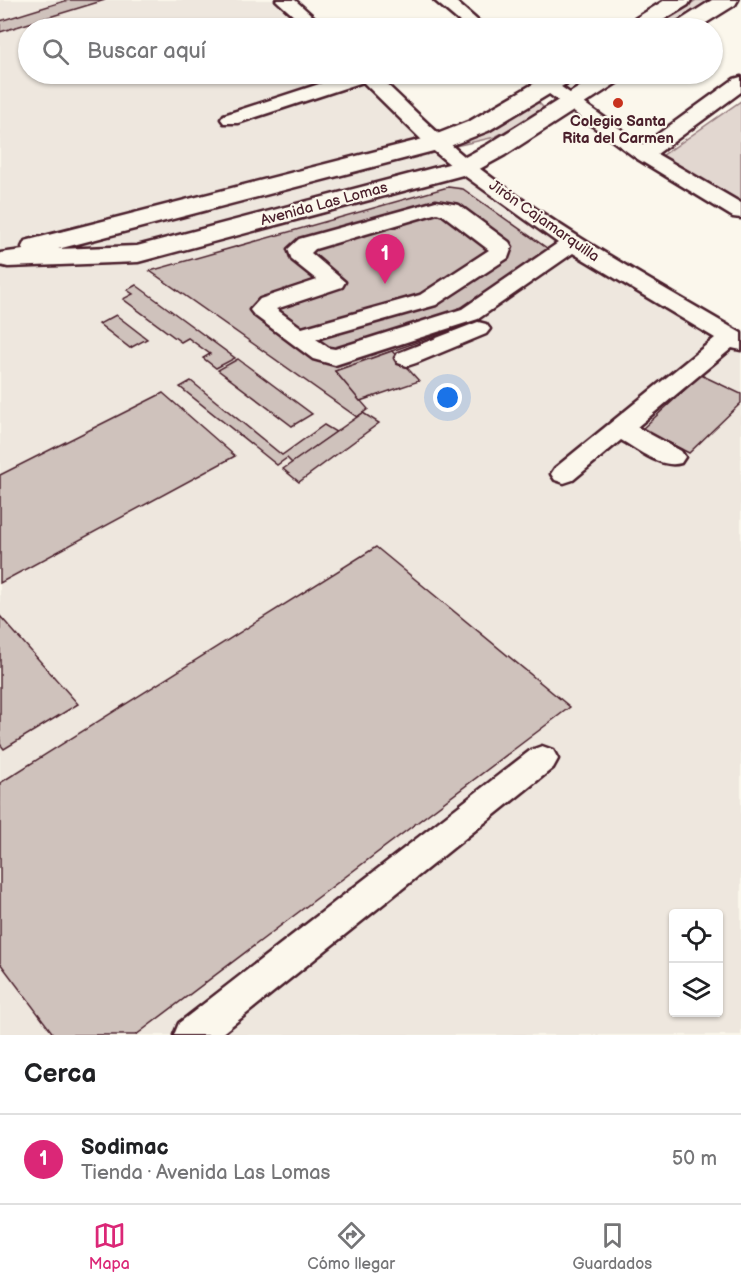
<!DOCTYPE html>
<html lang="es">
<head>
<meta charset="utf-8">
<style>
  :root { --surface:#fff; --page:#f6f6f6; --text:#202124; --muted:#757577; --line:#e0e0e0; --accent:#db2777 }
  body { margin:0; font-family:"Balsamiq Sans",sans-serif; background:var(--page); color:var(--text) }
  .controls { position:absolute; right:18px; bottom:18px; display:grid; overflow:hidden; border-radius:6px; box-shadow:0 2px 4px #0004 }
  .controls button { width:54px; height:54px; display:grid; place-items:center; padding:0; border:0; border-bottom:2px solid var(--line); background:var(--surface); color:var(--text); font:30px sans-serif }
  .you { position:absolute; left:448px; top:398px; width:21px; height:21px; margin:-15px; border:4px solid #fff; border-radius:50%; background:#1a73e8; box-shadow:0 0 0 9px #1a73e833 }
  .badge { display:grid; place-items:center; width:39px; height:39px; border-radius:50%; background:var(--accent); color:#fff; font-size:20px; font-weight:700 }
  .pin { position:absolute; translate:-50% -50px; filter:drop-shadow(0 2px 3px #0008) }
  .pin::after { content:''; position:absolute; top:32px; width:21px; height:18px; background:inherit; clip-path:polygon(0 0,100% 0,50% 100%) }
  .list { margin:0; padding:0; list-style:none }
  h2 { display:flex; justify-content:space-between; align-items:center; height:78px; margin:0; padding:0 24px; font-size:26px }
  h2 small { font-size:20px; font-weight:400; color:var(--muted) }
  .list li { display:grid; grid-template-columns:39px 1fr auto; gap:18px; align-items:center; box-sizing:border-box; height:90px; padding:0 24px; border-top:2px solid var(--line) }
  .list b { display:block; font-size:22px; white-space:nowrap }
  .list p { margin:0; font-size:20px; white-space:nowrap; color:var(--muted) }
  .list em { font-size:20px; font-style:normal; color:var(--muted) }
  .icon { flex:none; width:33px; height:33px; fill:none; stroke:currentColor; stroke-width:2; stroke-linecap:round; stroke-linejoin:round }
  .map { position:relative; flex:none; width:741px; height:1035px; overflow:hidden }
  .search { position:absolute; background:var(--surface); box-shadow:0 2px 4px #0004; left:18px; right:18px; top:18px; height:66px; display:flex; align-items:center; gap:15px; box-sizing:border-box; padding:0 21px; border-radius:33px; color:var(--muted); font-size:22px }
  .sheet { height:168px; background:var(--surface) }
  nav { display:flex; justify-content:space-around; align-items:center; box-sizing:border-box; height:84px; border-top:2px solid var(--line); background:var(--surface); font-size:16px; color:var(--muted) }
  nav a { display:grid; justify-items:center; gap:3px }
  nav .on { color:var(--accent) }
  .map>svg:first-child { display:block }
  .built { fill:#eee7de; fill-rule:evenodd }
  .green { fill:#e2d7d0; stroke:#967b7e; stroke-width:1.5 }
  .building { fill:#cfc2bc; stroke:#4a1f2b; stroke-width:1.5 }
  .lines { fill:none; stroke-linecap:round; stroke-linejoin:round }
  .minor-casing { stroke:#4a1f2b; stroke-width:5 }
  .major-casing { stroke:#4a1f2b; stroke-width:5 }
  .minor { fill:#fbf7ec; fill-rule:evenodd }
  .major { fill:#fbf7ec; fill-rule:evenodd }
  .poi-dot { fill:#c8321e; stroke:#fbf7ec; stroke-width:2 }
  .labels { text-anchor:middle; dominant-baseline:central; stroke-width:4.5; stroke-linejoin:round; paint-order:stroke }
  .far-poi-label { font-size:15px; font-weight:bold; fill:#4a1f2b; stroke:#fbf7ec }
  .far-street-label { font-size:15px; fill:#4a1f2b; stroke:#fbf7ec }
</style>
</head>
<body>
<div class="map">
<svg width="741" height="1035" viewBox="0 0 741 1035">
  <rect width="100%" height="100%" fill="#fbf7ec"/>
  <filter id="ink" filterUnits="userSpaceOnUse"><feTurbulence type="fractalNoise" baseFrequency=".0167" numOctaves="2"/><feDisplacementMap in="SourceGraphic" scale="12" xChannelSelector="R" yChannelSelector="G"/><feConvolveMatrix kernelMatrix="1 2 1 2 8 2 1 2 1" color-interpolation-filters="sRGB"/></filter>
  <g filter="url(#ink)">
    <!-- built -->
    <path class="built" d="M0,0H283L314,28H28V74H363L443,146L614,265L741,339V1035H0ZM674,914H718V1012H674Z"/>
    <!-- green -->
    <g class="green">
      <polygon points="696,0 712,0 668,28 653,28"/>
      <polygon points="741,101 741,203 659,158"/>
      <polygon points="538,102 545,109 495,137 451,147 488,131"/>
    </g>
    <!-- building -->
    <g class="building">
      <polygon points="68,0 105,0 0,32 0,21"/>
      <polygon points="448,187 463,189 551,251 461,312 474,322 335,371 368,409 357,417 150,271"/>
      <polygon points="136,285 235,358 216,368 203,358 210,354 188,338 181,342 123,299 133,294 127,290"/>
      <polygon points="116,315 147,339 130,348 99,324"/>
      <polygon points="392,351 419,381 360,401 335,371"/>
      <polygon points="238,359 312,414 292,426 218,370"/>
      <polygon points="701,375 741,394 741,403 689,453 642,429"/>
      <polygon points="191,381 282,455 324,425 336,432 292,463 287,458 277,465 180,387"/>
      <polygon points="163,393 235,456 0,583 0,475"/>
      <polygon points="363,413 379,423 299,482 283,469"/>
      <polygon points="376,547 570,707 136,1035 54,1035 0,963 0,783"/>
      <polygon points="0,616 78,704 4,749 0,744"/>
    </g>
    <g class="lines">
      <defs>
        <g id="minor">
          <polygon points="276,0 295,0 326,28 307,28"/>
          <polygon points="434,0 454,0 486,28 467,28"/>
          <path d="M350,74H376C407,103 437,134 470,161C554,227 649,279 741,333V350L732,348L637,427L681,451L685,457L681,463C661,469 639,450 621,440L573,480L564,483L555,480L551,474L555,468L715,338L573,253L478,319L335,365L313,359L254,315L250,310L260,299L317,280L292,260L288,249L299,239L436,201L459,205L509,242L512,247L508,258L436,305L316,339L329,348L335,349L462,309L558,243L458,171L429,147L363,82L238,123H224L221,119L224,115ZM437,213L443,215L489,250L420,295L302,328L276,309L342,287L345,282L311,253L315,249Z"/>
          <polygon points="522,74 543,74 643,145 734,79 741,77 741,92 657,154 741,203 741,218 733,217 636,158"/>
          <polygon points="478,322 486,324 490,329 486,334 416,363 407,366 398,363 395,358 398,353"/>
          <polygon points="542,746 553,750 558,759 553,768 220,1035 174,1035 179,1023 531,750"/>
        </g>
        <g id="major">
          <polygon points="665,0 691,0 688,5 650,28 625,28 628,23"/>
          <polygon points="712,0 738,0 735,5 698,28 673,28 676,23"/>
          <polygon points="550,74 578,74 574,79 488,131 445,148 58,249 137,246 456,162 487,145 600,74 627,74 623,79 505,155 474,172 138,262 8,267 0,265 0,253 23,250 22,247 25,241 427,138 470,121"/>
        </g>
      </defs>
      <!-- minor casing -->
      <use href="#minor" class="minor-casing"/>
      <!-- major casing -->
      <use href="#major" class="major-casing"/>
      <!-- minor -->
      <use href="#minor" class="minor"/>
      <!-- major -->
      <use href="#major" class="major"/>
    </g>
  </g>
  <!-- markers -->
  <circle class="poi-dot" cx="618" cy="103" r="6"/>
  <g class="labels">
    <!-- far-poi labels -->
    <g class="far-poi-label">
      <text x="618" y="121">Colegio Santa<tspan x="618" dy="17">Rita del Carmen</tspan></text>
    </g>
    <!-- far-street labels -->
    <g class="far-street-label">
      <text transform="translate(324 204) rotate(-15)">Avenida Las Lomas</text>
      <text transform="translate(544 221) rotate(35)">Jirón Cajamarquilla</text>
    </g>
  </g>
</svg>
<div class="controls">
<button><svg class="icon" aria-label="locate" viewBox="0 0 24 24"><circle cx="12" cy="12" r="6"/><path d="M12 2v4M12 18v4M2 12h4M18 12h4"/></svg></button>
<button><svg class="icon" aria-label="layers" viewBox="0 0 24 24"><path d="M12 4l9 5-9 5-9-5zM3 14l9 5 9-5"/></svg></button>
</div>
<div class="you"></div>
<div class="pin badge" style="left:385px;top:284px">1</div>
<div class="search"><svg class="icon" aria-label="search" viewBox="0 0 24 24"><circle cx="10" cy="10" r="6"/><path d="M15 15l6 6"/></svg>Buscar aquí</div>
</div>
<section class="sheet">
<h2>Cerca<small></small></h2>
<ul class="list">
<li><span class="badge">1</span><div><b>Sodimac</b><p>Tienda · Avenida Las Lomas</p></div><em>50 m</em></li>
</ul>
</section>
<nav>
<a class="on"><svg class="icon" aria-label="map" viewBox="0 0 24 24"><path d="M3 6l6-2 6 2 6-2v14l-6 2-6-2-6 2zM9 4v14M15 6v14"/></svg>Mapa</a>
<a><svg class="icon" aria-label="directions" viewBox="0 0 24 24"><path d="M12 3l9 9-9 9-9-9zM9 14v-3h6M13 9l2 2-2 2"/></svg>Cómo llegar</a>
<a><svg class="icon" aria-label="saved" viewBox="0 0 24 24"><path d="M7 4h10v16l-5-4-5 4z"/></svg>Guardados</a>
</nav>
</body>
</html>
